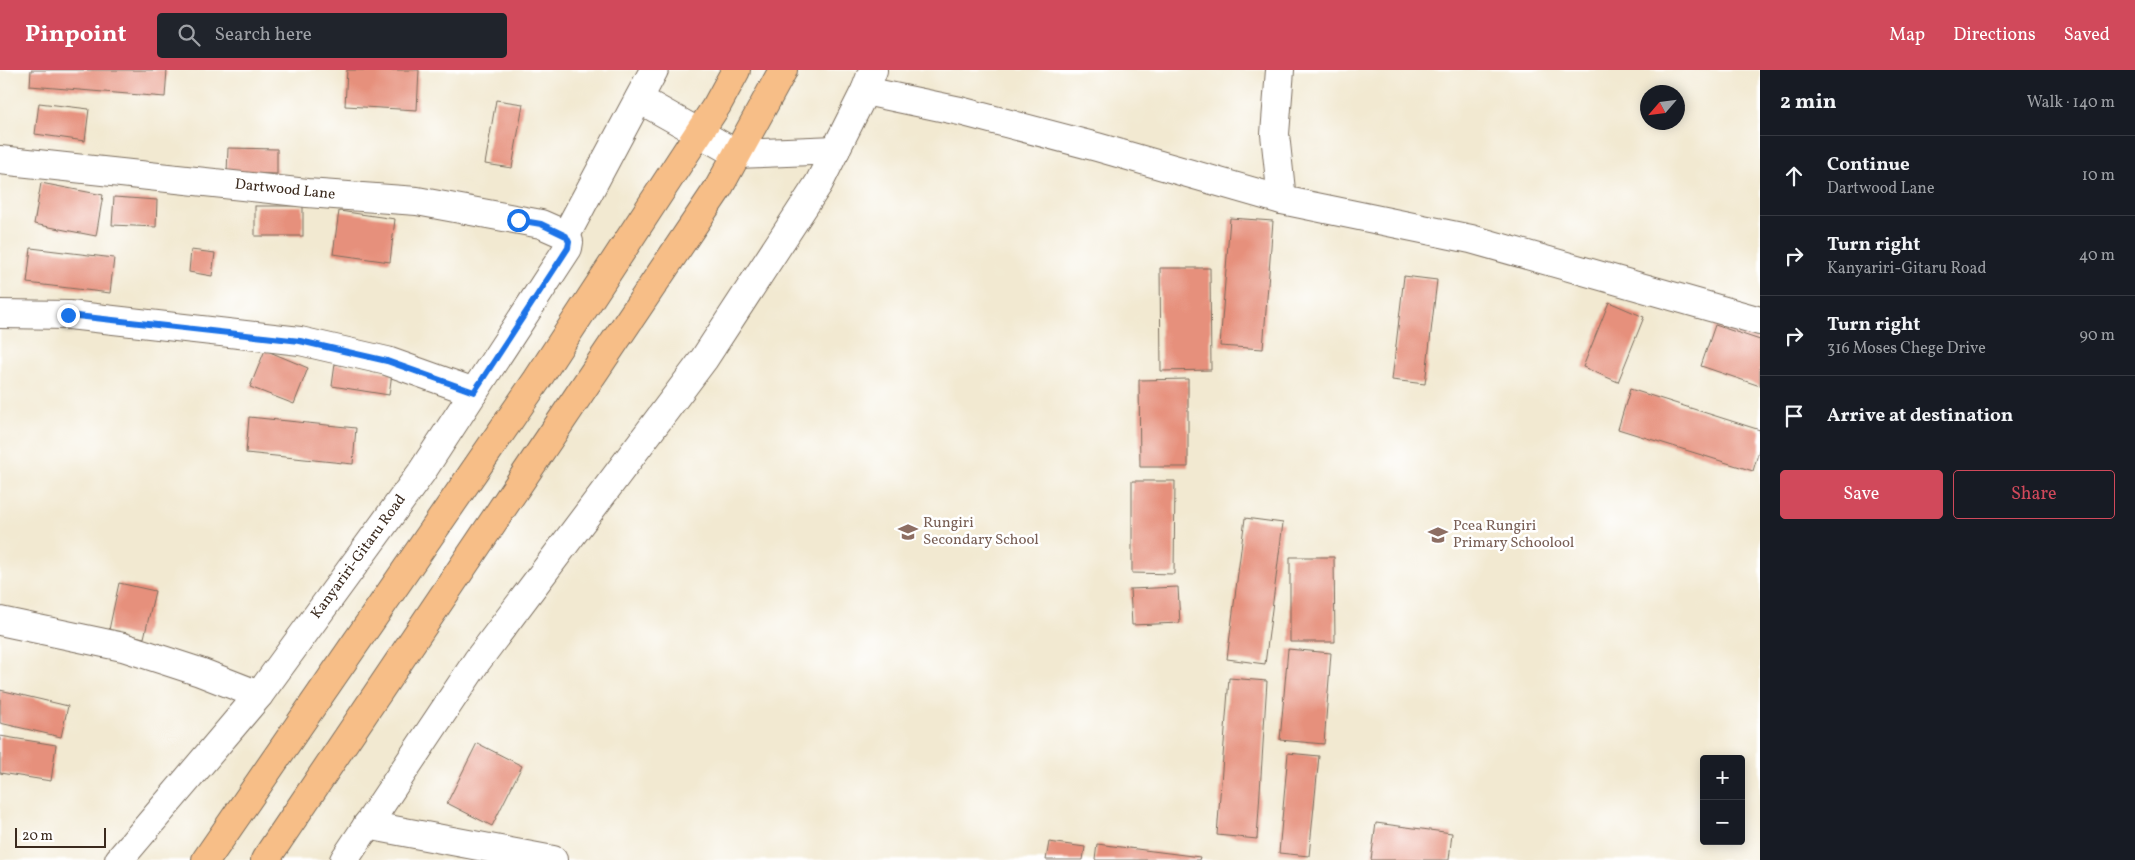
<!DOCTYPE html>
<html lang="en">
<head>
<meta charset="utf-8">
<style>
  :root { --surface:#171b24; --page:#20242c; --text:#f1f3f6; --muted:#9ea1a6; --line:#363941; --accent:#d1495b }
  body { margin:0; font-family:Vollkorn,serif; background:var(--page); color:var(--text) }
  .controls { position:absolute; right:15px; bottom:15px; display:grid; overflow:hidden; border-radius:5px; box-shadow:0 2px 12px #0003 }
  .controls button { width:45px; height:45px; display:grid; place-items:center; padding:0; border:0; border-bottom:1px solid var(--line); background:var(--surface); color:var(--text); font:25px sans-serif }
  .compass { position:absolute; left:1640px; top:15px; width:45px; height:45px; border-radius:50%; background:var(--surface); box-shadow:0 2px 12px #0003; rotate:242deg }
  .scale { position:absolute; left:15px; bottom:12px; width:91px; box-sizing:border-box; padding-left:5px; border:2px solid #3b2a1e; border-top:0; font-size:14px; line-height:18px; white-space:nowrap; color:#3b2a1e; -webkit-text-stroke:4px #fff; paint-order:stroke }
  .stop { position:absolute; width:15px; height:15px; margin:-11px; border:4px solid #1a73e8; border-radius:50%; background:#fff }
  .stop.end { background:#1a73e8; border-color:#fff; box-shadow:0 1px 5px #0008 }
  .list { margin:0; padding:0; list-style:none }
  h2 { display:flex; justify-content:space-between; align-items:center; height:65px; margin:0; padding:0 20px; font-size:21px }
  h2 small { font-size:16px; font-weight:400; color:var(--muted) }
  .list li { display:grid; grid-template-columns:32px 1fr auto; gap:15px; align-items:center; box-sizing:border-box; height:80px; padding:0 20px; border-top:1px solid var(--line) }
  .list b { display:block; font-size:19px; white-space:nowrap }
  .list p { margin:0; font-size:16px; white-space:nowrap; color:var(--muted) }
  .list em { font-size:16px; font-style:normal; color:var(--muted) }
  .actions { display:flex; gap:10px; padding:15px 20px }
  .actions a { flex:1; padding:11px 0; border:1px solid var(--accent); border-radius:5px; text-align:center; font-size:18px; color:var(--accent) }
  .actions .main { background:var(--accent); color:#fff }
  .icon { flex:none; width:28px; height:28px; fill:none; stroke:currentColor; stroke-width:2; stroke-linecap:round; stroke-linejoin:round }
  .map { position:relative; flex:none; width:1760px; height:790px; overflow:hidden }
  header { display:flex; align-items:center; gap:30px; box-sizing:border-box; height:70px; padding:0 25px; background:var(--accent); color:#fff }
  header strong { font-size:24px }
  nav { display:flex; gap:28px; margin-inline-start:auto; font-size:18px }
  .search { width:350px; height:45px; background:var(--page); display:flex; align-items:center; gap:12px; box-sizing:border-box; padding:0 18px; border-radius:5px; color:var(--muted); font-size:19px }
  main { display:flex }
  aside { flex:1; background:var(--surface) }
  .map>svg:first-child { display:block }
  .building { fill:#e6907b }
  .lines { fill:none; stroke-linecap:round; stroke-linejoin:round }
  .minor-casing { stroke:#7b6d5d; stroke-width:30 }
  .highway-casing { stroke:#7b6d5d; stroke-width:30 }
  .minor { stroke:#fff; stroke-width:28 }
  .highway { stroke:#f7be87; stroke-width:28 }
  .route { stroke:#1a73e8; stroke-width:6 }
  .labels { text-anchor:middle; dominant-baseline:central; stroke-width:5; stroke-linejoin:round; paint-order:stroke }
  .street-label { font-size:15px; fill:#3b2a1e; stroke:#fff }
  .education-label { font-size:15px; fill:#785e54; stroke:#fff; text-anchor:start }
</style>
</head>
<body>
<header>
<strong>Pinpoint</strong>
<div class="search"><svg class="icon" aria-label="search" viewBox="0 0 24 24"><circle cx="10" cy="10" r="6"/><path d="M15 15l6 6"/></svg>Search here</div>
<nav><a>Map</a><a>Directions</a><a>Saved</a></nav>
</header>
<main>
<div class="map">
<svg width="1760" height="790" viewBox="0 0 1760 790">
  <rect width="100%" height="100%" fill="#fff"/>
  <filter id="ink" filterUnits="userSpaceOnUse"><feTurbulence type="fractalNoise" baseFrequency=".02" numOctaves="2"/><feDisplacementMap in="SourceGraphic" scale="10" xChannelSelector="R" yChannelSelector="G"/><feConvolveMatrix kernelMatrix="1 2 1 2 8 2 1 2 1" color-interpolation-filters="sRGB"/></filter>
  <filter id="wash" filterUnits="userSpaceOnUse"><feTurbulence type="fractalNoise" baseFrequency=".0096" numOctaves="4" result="noise"/><feDisplacementMap in="SourceGraphic" scale="20" xChannelSelector="R" yChannelSelector="G"/><feGaussianBlur stdDeviation="1.12" result="paint"/><feColorMatrix in="noise" values="0 0 0 0 0 0 0 0 0 0 0 0 0 0 0 0 0 1.4 0 .05"/><feComposite in="paint" operator="in"/></filter>
  <g filter="url(#wash)">
    <rect width="100%" height="100%" fill="#f2e9d1"/>
    <g id="blocks">
      <!-- building -->
      <g class="building">
        <polygon points="31,0 167,0 165,27 30,16"/>
        <polygon points="347,0 419,0 417,40 345,36"/>
        <polygon points="496,30 523,34 512,98 485,94"/>
        <polygon points="39,33 89,39 85,71 35,64"/>
        <polygon points="228,78 277,79 277,104 227,103"/>
        <polygon points="41,113 103,125 96,166 34,154"/>
        <polygon points="114,127 157,130 156,157 112,155"/>
        <rect x="255" y="136" width="48" height="30"/>
        <polygon points="339,141 395,149 390,192 333,184"/>
        <polygon points="1230,148 1273,151 1263,279 1220,276"/>
        <polygon points="31,178 114,188 110,223 27,213"/>
        <polygon points="191,180 215,183 212,206 189,202"/>
        <polygon points="1160,198 1210,198 1211,300 1161,301"/>
        <polygon points="1404,206 1437,210 1425,314 1392,310"/>
        <polygon points="1609,232 1644,247 1618,312 1583,297"/>
        <polygon points="1715,255 1760,270 1760,316 1701,296"/>
        <polygon points="265,280 308,298 294,334 250,317"/>
        <polygon points="335,294 392,303 389,325 332,316"/>
        <polygon points="1188,309 1188,397 1140,397 1139,310"/>
        <polygon points="1630,319 1760,360 1760,377 1753,401 1618,359"/>
        <polygon points="249,347 356,358 353,394 246,383"/>
        <polygon points="1132,411 1175,411 1174,504 1132,503"/>
        <polygon points="1245,448 1283,453 1265,594 1227,589"/>
        <polygon points="1290,487 1334,487 1335,572 1290,572"/>
        <polygon points="119,513 155,521 144,568 109,560"/>
        <polygon points="1178,517 1180,553 1132,555 1130,519"/>
        <polygon points="1288,579 1331,583 1324,674 1280,670"/>
        <polygon points="1229,608 1267,611 1257,769 1217,765"/>
        <polygon points="0,620 68,636 61,667 0,653"/>
        <polygon points="0,666 56,675 51,711 0,703"/>
        <polygon points="477,673 522,696 492,756 447,733"/>
        <polygon points="1288,683 1319,686 1309,786 1279,783"/>
        <polygon points="1376,753 1452,763 1449,790 1371,790"/>
        <polygon points="1049,772 1085,777 1083,790 1046,790"/>
        <polygon points="1097,774 1200,787 1199,790 1095,790"/>
      </g>
    </g>
  </g>
  <g filter="url(#ink)">
    <use href="#blocks" fill-opacity="0" stroke="#7b6d5d" stroke-width="1"/>
    <g class="lines">
      <defs>
        <g id="minor">
          <polyline points="1280,0 1275,64 1282,130"/>
          <polyline points="865,21 960,41 1097,77 1282,130 1471,169 1760,251"/>
          <polyline points="639,29 737,84 836,80"/>
          <polyline points="0,90 307,123 417,131 541,154 566,165"/>
          <polyline points="566,165 654,0"/>
          <polyline points="0,244 69,245 300,271 387,291 474,322"/>
          <polyline points="0,551 123,577 200,602 259,625"/>
          <polyline points="367,755 553,790"/>
          <polyline points="119,790 259,625 421,403 568,178 569,172 566,165"/>
          <polyline points="344,790 477,591 704,289 819,113 865,21 873,0"/>
        </g>
        <g id="highway">
          <polyline points="206,790 537,310 717,35 736,0"/>
          <polyline points="265,790 719,117 783,0"/>
        </g>
      </defs>
      <!-- minor casing -->
      <use href="#minor" class="minor-casing"/>
      <!-- highway casing -->
      <use href="#highway" class="highway-casing"/>
      <!-- minor -->
      <use href="#minor" class="minor"/>
      <!-- highway -->
      <use href="#highway" class="highway"/>
    </g>
  </g>
  <g class="lines" filter="url(#ink)">
    <!-- route -->
    <polyline class="route" points="68,245 300,271 387,291 474,322 568,178 569,172 566,166 541,154 518,150"/>
  </g>
  <!-- icons -->
  <defs>
    <symbol id="school-bare" viewBox="-9 -9 18 18"><path d="M0-5L7-2L0 1L-7-2ZM-4 1L0 2.5L4 1V4Q0 6-4 4Z" fill="#8d6e63" stroke="#fff" stroke-width="2.5" paint-order="stroke"/></symbol>
  </defs>
  <g fill-rule="evenodd">
    <use href="#school-bare" x="894" y="448" width="28" height="28"/>
    <use href="#school-bare" x="1424" y="451" width="28" height="28"/>
  </g>
  <g class="labels">
    <!-- street labels -->
    <g class="street-label">
      <text transform="translate(285 120) rotate(6)">Dartwood Lane</text>
      <text transform="translate(359 487) rotate(-54)">Kanyariri-Gitaru Road</text>
    </g>
    <!-- education labels -->
    <g class="education-label">
      <text x="923" y="453">Rungiri<tspan x="923" dy="17">Secondary School</tspan></text>
      <text x="1453" y="456">Pcea Rungiri<tspan x="1453" dy="17">Primary Schoolool</tspan></text>
    </g>
  </g>
</svg>
<div class="controls">
<button>+</button>
<button>−</button>
</div>
<svg class="compass" viewBox="-18 -18 36 36"><path d="M0-13l5 13h-10z" fill="#e53935"/><path d="M0 13l5-13h-10z" fill="#9ea1a6"/></svg>
<div class="scale">20 m</div>
<div class="stop" style="left:518px;top:150px"></div>
<div class="stop end" style="left:68px;top:245px"></div>
</div>
<aside>
<h2>2 min<small>Walk · 140 m</small></h2>
<ul class="list">
<li><svg class="icon" aria-label="ahead" viewBox="0 0 24 24"><path d="M12 20V5M6 11l6-6 6 6"/></svg><div><b>Continue</b><p>Dartwood Lane</p></div><em>10 m</em></li>
<li><svg class="icon" aria-label="right" viewBox="0 0 24 24"><path d="M7 20v-9h11M14 6l5 5-5 5"/></svg><div><b>Turn right</b><p>Kanyariri-Gitaru Road</p></div><em>40 m</em></li>
<li><svg class="icon" aria-label="right" viewBox="0 0 24 24"><path d="M7 20v-9h11M14 6l5 5-5 5"/></svg><div><b>Turn right</b><p>316 Moses Chege Drive</p></div><em>90 m</em></li>
<li><svg class="icon" aria-label="arrive" viewBox="0 0 24 24"><path d="M6 21V4h12l-3 4 3 4H6"/></svg><div><b>Arrive at destination</b></div></li>
</ul>
<div class="actions"><a class="main">Save</a><a>Share</a></div>
</aside>
</main>
</body>
</html>
